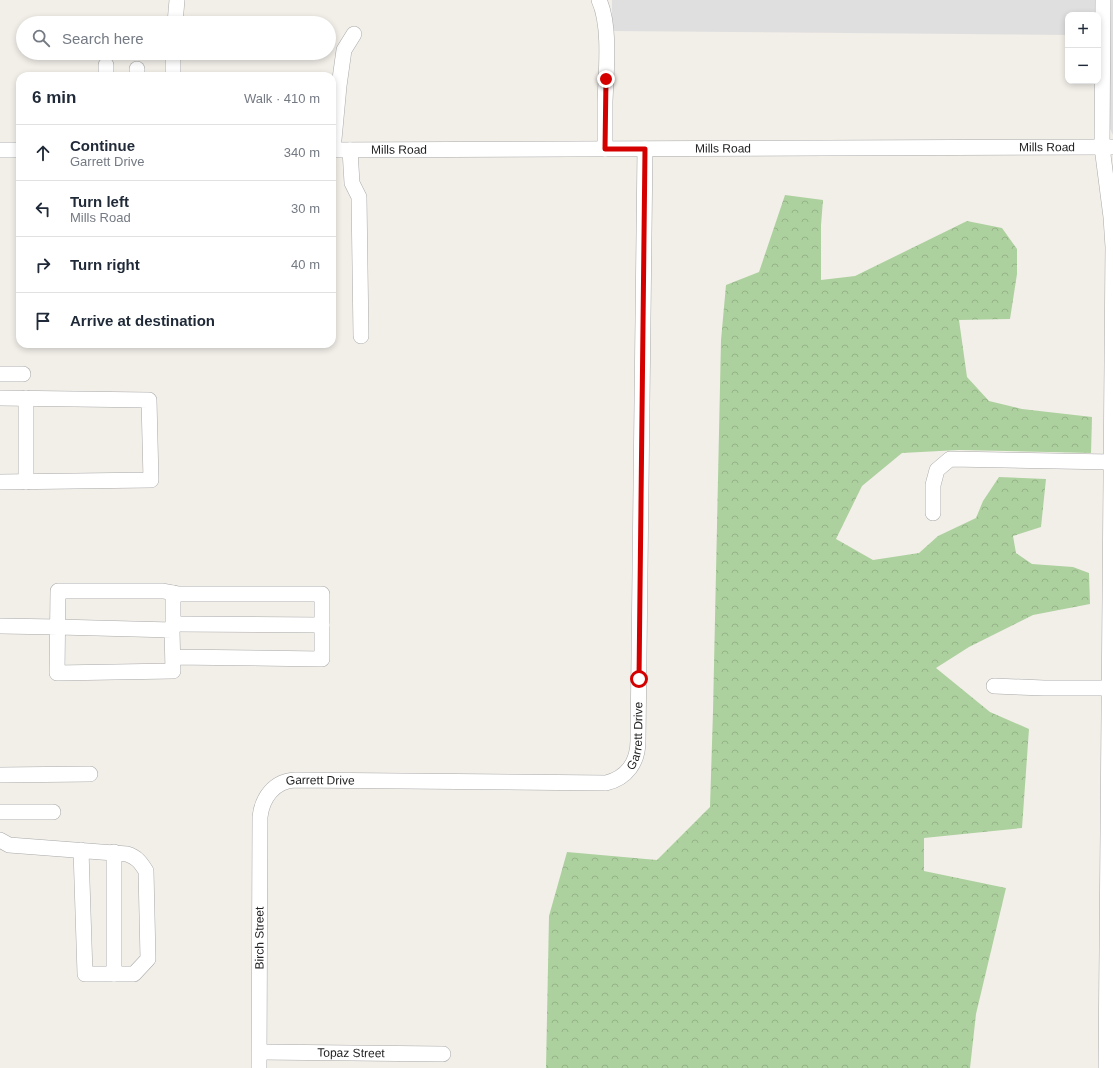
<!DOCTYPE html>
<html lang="en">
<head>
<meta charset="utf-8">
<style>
  :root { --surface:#fff; --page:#f2f2f3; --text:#1f2937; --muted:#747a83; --line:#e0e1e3 }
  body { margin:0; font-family:Helvetica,sans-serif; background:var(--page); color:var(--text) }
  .controls { position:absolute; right:12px; top:12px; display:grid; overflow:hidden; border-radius:8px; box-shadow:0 2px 6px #0003 }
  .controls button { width:36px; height:36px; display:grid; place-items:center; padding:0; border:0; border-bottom:1px solid var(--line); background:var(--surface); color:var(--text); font:20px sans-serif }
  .stop { position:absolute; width:12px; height:12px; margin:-9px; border:3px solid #d40000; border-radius:50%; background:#fff }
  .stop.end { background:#d40000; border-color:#fff; box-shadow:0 1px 4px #0008 }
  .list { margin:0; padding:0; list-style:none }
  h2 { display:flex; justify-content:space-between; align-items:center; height:52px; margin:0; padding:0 16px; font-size:17px }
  h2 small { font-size:13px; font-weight:400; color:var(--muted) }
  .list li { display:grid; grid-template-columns:26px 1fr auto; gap:12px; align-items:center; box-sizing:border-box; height:56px; padding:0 16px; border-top:1px solid var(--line) }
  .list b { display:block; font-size:15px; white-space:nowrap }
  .list p { margin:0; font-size:13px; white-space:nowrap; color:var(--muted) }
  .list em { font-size:13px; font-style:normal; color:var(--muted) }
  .icon { flex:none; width:22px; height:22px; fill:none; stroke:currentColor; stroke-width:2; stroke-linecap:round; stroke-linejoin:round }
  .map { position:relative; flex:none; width:1113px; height:1068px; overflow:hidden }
  .search { position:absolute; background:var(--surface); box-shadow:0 2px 6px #0003; left:16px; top:16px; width:320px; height:44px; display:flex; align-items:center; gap:10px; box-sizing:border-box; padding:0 14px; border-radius:22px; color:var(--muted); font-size:15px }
  .panel { position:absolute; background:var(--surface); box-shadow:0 2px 6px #0003; left:16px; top:72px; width:320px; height:276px; border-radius:12px }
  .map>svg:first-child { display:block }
  .residential { fill:#e0dfdf }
  .forest { fill:url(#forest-crowns) }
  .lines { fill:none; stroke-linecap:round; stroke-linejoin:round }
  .minor-casing { stroke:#a9a9a9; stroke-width:16 }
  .minor { stroke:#fff; stroke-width:15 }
  .route { stroke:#d40000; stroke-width:5 }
  .labels { text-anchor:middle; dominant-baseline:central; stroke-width:4; stroke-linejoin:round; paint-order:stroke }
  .street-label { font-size:12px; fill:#222; stroke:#fff }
</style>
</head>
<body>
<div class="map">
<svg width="1113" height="1068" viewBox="0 0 1113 1068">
  <defs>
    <pattern id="forest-crowns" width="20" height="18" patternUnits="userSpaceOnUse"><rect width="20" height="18" fill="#add19e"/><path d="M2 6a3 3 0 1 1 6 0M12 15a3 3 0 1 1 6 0" fill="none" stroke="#95b388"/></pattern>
  </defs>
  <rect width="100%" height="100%" fill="#f2efe9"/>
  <!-- residential -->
  <g class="residential">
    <polygon points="612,0 1096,0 1096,15 1068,15 1068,35 612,31"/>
    <polygon points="1108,0 1113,0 1113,135 1107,123"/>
  </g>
  <!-- forest -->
  <polygon class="forest" points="785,195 823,200 821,225 821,280 855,276 967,221 1002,228 1017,249 1017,274 1010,319 959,320 967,377 989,401 1022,409 1092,417 1091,453 959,450 902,453 862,486 836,539 873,560 919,553 938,536 976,518 983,501 999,477 1046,479 1041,527 1013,536 1016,553 1032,564 1073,567 1089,573 1090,604 1033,615 969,647 936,668 990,712 1029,729 1022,828 924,838 924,871 1006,888 976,1014 970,1068 546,1068 549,916 567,852 657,860 710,807 713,711 721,340 726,285 759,272"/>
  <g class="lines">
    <defs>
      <g id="minor">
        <path d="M599,0C611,26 606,73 605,102C605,118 605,133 605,149"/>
        <polyline points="1103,0 1102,147 1111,217 1113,247 1106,1068"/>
        <polyline points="175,23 177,0"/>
        <polyline points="106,65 106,76"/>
        <polyline points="137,69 137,76"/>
        <polyline points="173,76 173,53"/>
        <polyline points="0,150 20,150"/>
        <path id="s1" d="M332,150L1113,147"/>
        <polyline points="333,150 339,86 344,50 354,34"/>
        <polyline points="350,150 352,183 359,197 361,336"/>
        <polyline points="0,374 23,374"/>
        <polyline points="0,398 149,400 151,480 0,482"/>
        <polyline points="26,398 26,482"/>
        <polyline points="933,513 933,485 937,470 950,459 1111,462"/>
        <polyline points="173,624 322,625"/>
        <polyline points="0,626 58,627 172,630 173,671 57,673 58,591 163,591 179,594 322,594 322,659 173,657"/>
        <polyline points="172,630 173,624 173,593"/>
        <polyline points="994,686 1044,688 1109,688"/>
        <polyline points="0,775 90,774"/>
        <polyline points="0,812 53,812"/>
        <path d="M0,840L9,845L127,854C137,857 141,863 146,871L148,959L134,974H85L81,850"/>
        <polyline points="114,974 114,852"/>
        <path id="s2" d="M260,1052L443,1054"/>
        <path id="s3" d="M259,1068L260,817C262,798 274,781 295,780L606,783C627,778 638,762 638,741L645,149"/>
      </g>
    </defs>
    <!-- minor casing -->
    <use href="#minor" class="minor-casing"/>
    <!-- minor -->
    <use href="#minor" class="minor"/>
  </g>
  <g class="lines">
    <!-- route -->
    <polyline class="route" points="606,79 605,149 645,149 639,679"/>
  </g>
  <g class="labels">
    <!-- street labels -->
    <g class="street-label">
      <text stroke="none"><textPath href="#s1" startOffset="715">Mills Road</textPath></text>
      <text stroke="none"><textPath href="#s1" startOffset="67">Mills Road</textPath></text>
      <text stroke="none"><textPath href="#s1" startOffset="391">Mills Road</textPath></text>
      <text stroke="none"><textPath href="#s3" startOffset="680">Garrett Drive</textPath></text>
      <text stroke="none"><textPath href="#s3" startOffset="332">Garrett Drive</textPath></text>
      <text stroke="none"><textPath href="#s3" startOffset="130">Birch Street</textPath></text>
      <text stroke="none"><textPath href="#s2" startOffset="91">Topaz Street</textPath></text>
    </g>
  </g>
</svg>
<div class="controls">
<button>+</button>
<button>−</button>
</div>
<div class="stop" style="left:639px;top:679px"></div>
<div class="stop end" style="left:606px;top:79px"></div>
<div class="search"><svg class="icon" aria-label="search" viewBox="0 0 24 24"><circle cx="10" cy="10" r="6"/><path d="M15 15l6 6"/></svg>Search here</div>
<section class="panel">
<h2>6 min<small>Walk · 410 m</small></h2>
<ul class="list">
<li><svg class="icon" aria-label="ahead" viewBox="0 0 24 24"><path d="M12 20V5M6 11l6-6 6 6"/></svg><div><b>Continue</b><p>Garrett Drive</p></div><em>340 m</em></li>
<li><svg class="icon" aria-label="left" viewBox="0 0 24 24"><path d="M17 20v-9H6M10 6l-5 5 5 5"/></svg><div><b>Turn left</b><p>Mills Road</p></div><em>30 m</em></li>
<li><svg class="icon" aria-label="right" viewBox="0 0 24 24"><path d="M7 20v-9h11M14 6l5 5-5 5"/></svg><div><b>Turn right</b></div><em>40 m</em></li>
<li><svg class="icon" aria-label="arrive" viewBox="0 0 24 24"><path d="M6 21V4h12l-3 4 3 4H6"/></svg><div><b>Arrive at destination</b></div></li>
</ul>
</section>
</div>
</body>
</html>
